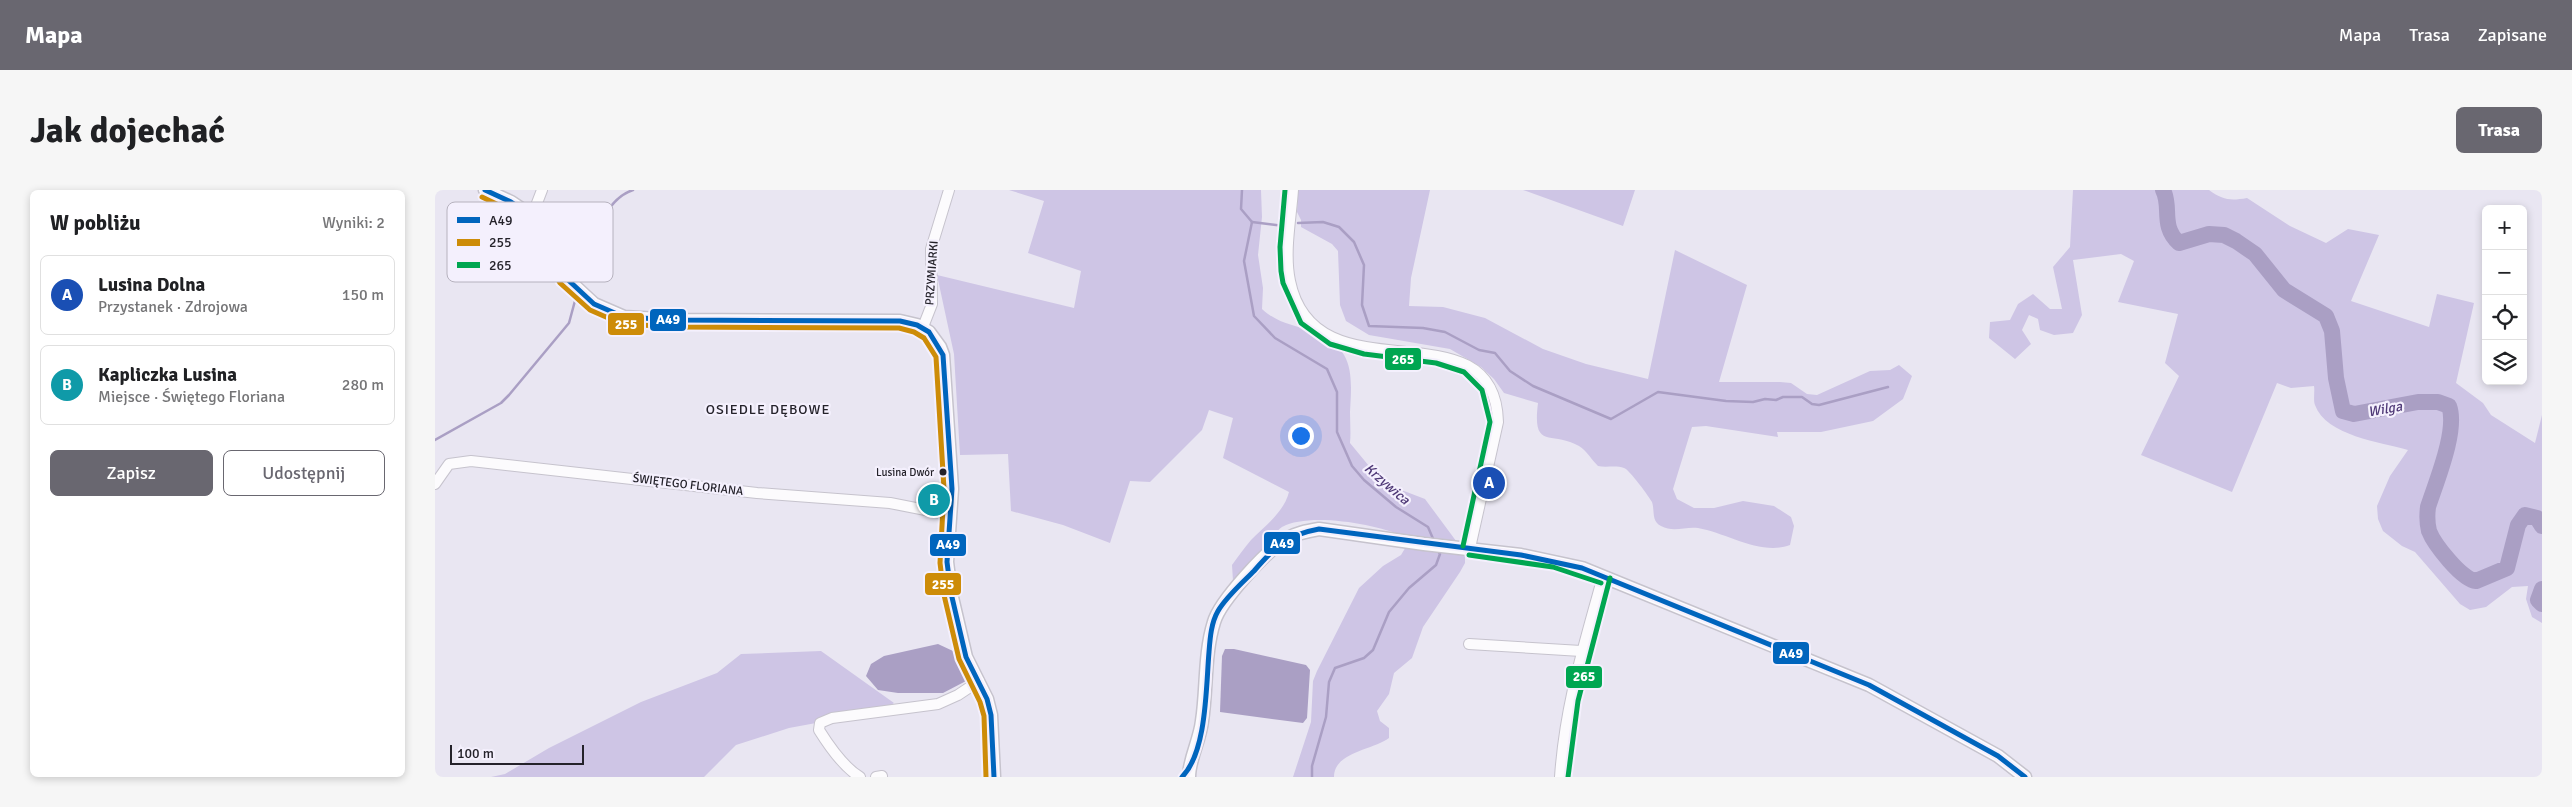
<!DOCTYPE html>
<html lang="pl">
<head>
<meta charset="utf-8">
<style>
  :root { --surface:#fff; --page:#f6f6f6; --text:#202124; --muted:#757577; --line:#e0e0e0; --accent:#696770 }
  body { margin:0; font-family:Signika,sans-serif; background:var(--page); color:var(--text) }
  .controls { position:absolute; right:15px; top:15px; display:grid; overflow:hidden; border-radius:8px; box-shadow:0 2px 8px #0003 }
  .controls button { width:45px; height:45px; display:grid; place-items:center; padding:0; border:0; border-bottom:1px solid var(--line); background:var(--surface); color:var(--text); font:25px sans-serif }
  .scale { position:absolute; left:15px; bottom:12px; width:134px; box-sizing:border-box; padding-left:5px; border:2px solid #24222a; border-top:0; font-size:14px; line-height:18px; white-space:nowrap; color:#24222a; -webkit-text-stroke:4px #f4f0fd; paint-order:stroke }
  .you { position:absolute; left:865px; top:245px; width:18px; height:18px; margin:-12px; border:4px solid #fff; border-radius:50%; background:#1a73e8; box-shadow:0 0 0 8px #1a73e833 }
  .badge { display:grid; place-items:center; width:32px; height:32px; border-radius:50%; background:var(--accent); color:#fff; font-size:16px; font-weight:700 }
  .pin { position:absolute; translate:-50% -50%; border:2px solid #fff; box-shadow:0 1px 5px #0006 }
  .list { margin:0; padding:0; list-style:none }
  h2 { display:flex; justify-content:space-between; align-items:center; height:65px; margin:0; padding:0 20px; font-size:21px }
  h2 small { font-size:16px; font-weight:400; color:var(--muted) }
  .list li { display:grid; grid-template-columns:32px 1fr auto; gap:15px; align-items:center; box-sizing:border-box; height:80px; margin:0 10px 10px; padding:0 10px; border:1px solid var(--line); border-radius:8px }
  .list b { display:block; font-size:19px; white-space:nowrap }
  .list p { margin:0; font-size:16px; white-space:nowrap; color:var(--muted) }
  .list em { font-size:16px; font-style:normal; color:var(--muted) }
  .actions { display:flex; gap:10px; padding:15px 20px }
  .actions a { flex:1; padding:11px 0; border:1px solid var(--accent); border-radius:8px; text-align:center; font-size:18px; color:var(--accent) }
  .actions .main { background:var(--accent); color:#fff }
  .icon { flex:none; width:28px; height:28px; fill:none; stroke:currentColor; stroke-width:2; stroke-linecap:round; stroke-linejoin:round }
  .map { position:relative; flex:none; width:2107px; height:587px; overflow:hidden; border-radius:8px }
  header { display:flex; align-items:center; gap:30px; box-sizing:border-box; height:70px; padding:0 25px; background:var(--accent); color:#fff }
  header strong { font-size:24px }
  nav { display:flex; gap:28px; margin-inline-start:auto; font-size:18px }
  .intro { display:flex; align-items:center; justify-content:space-between; box-sizing:border-box; height:120px; padding:0 30px }
  h1 { margin:0; font-size:35px }
  .button { padding:12px 22px; border-radius:8px; background:var(--accent); color:#fff; font-size:18px; font-weight:700 }
  main { display:flex; gap:30px; padding:0 30px }
  aside { flex:1; background:var(--surface); border-radius:8px; box-shadow:0 2px 8px #0003 }
  .map>svg:first-child { display:block }
  .green { fill:#cec5e5 }
  .water { fill:#aa9fc4 }
  .lines { fill:none; stroke-linecap:round; stroke-linejoin:round }
  .stream { stroke:#aa9fc4; stroke-width:2.5 }
  .river { stroke:#aa9fc4; stroke-width:16 }
  .minor-casing { stroke:#c6c3cd; stroke-width:12 }
  .tertiary-casing { stroke:#c6c3cd; stroke-width:15 }
  .minor { stroke:#fcfbfd; stroke-width:10 }
  .tertiary { stroke:#fcfbfd; stroke-width:12 }
  .bus-1-casing { stroke:#f4f0fd; stroke-width:9 }
  .bus-2-casing { stroke:#f4f0fd; stroke-width:9 }
  .bus-3-casing { stroke:#f4f0fd; stroke-width:9 }
  .bus-1 { stroke:#0065bd; stroke-width:5 }
  .bus-2 { stroke:#cd8c08; stroke-width:5 }
  .bus-3 { stroke:#00a651; stroke-width:5 }
  .bus-dot { fill:#24222a; stroke:#f4f0fd; stroke-width:2 }
  .labels { text-anchor:middle; dominant-baseline:central; stroke-width:4.5; stroke-linejoin:round; paint-order:stroke }
  .bus-label { font-size:11px; fill:#24222a; stroke:#f4f0fd; text-anchor:end }
  .street-label { font-size:12px; fill:#24222a; stroke:#f4f0fd }
  .neighbourhood-label { font-size:14px; letter-spacing:1px; fill:#24222a; stroke:#f4f0fd }
  .water-label { font-size:14px; font-style:italic; fill:#4e3876; stroke:#f4f0fd }
  .key { fill:#f4f0fd; stroke:#b6b2be; stroke-width:1 }
  .key-label { font-size:14px; fill:#24222a }
  .line-badge { stroke:#f4f0fd; stroke-width:2 }
  .badge-label { font-size:14px; text-anchor:middle; font-weight:bold; fill:#fff }
</style>
</head>
<body>
<header>
<strong>Mapa</strong>
<nav><a>Mapa</a><a>Trasa</a><a>Zapisane</a></nav>
</header>
<div class="intro"><h1>Jak dojechać</h1><a class="button">Trasa</a></div>
<main>
<aside>
<h2>W pobliżu<small>Wyniki: 2</small></h2>
<ul class="list">
<li><span class="badge" style="background:#1a4fb4">A</span><div><b>Lusina Dolna</b><p>Przystanek · Zdrojowa</p></div><em>150 m</em></li>
<li><span class="badge" style="background:#0f9aa8">B</span><div><b>Kapliczka Lusina</b><p>Miejsce · Świętego Floriana</p></div><em>280 m</em></li>
</ul>
<div class="actions"><a class="main">Zapisz</a><a>Udostępnij</a></div>
</aside>
<div class="map">
<svg width="2107" height="587" viewBox="0 0 2107 587">
  <rect width="100%" height="100%" fill="#e9e6f2"/>
  <!-- green -->
  <g class="green">
    <path d="M574,0H826L827,27L823,65L828,98L827,119C843,134 860,135 879,142C920,158 917,185 915,222C915,232 916,243 915,253L948,293L990,309L1030,363V373L1025,382L988,437L977,468L959,483L954,504L942,521L945,531L954,538V548C938,560 899,562 899,587H858L876,532L878,491L882,481L924,398L948,376L966,365L972,355L968,346C941,334 874,322 847,337C838,343 835,354 829,362C821,373 809,382 798,391L797,375C803,367 809,358 816,350C830,336 849,322 854,302L788,268L798,228L774,220L767,240L715,292L695,291L675,353L628,335L576,321L573,264L525,265L519,164L502,85L639,118L646,81L593,63L609,11Z"/>
    <path d="M863,0H995L976,88L974,116L1008,117L1050,128L1108,159L1151,174L1213,189L1240,60L1312,95L1284,192H1345L1356,193L1372,204L1382,205L1435,181L1455,180L1464,175L1477,186L1468,209L1438,231L1386,242H1342L1343,247L1271,236L1257,237L1238,299L1242,309L1259,318H1279L1308,311L1339,316L1356,327L1359,336L1355,355C1326,366 1292,343 1263,338C1251,336 1239,343 1226,336C1216,331 1220,321 1217,312C1215,308 1194,279 1189,278C1181,275 1171,278 1163,276C1156,269 1152,261 1144,256C1116,240 1097,261 1103,213L1069,203L1059,189L1046,177L1015,159L934,145L911,131L905,115L903,61L897,54L866,37V30L862,22Z"/>
    <polygon points="1088,0 1200,0 1188,36"/>
    <path d="M1638,0H1774C1788,10 1795,11 1812,8L1855,36L1891,53L1913,39L1944,45L1916,111L1994,137L2002,104L2039,113L2021,193L2048,213L2056,225L2100,253L2107,225V433L2097,427L2091,409L2093,396L2077,397L2051,417L2035,420L2025,414L1980,362L1967,356L1948,341L1943,329L1942,316L1955,286L1973,260C1946,252 1891,246 1880,215C1878,210 1880,201 1879,196L1856,198L1842,193L1797,302L1706,265L1744,186L1730,173L1743,124L1683,112L1699,71L1686,64L1638,70L1647,125L1638,143L1619,145L1605,140L1603,129L1594,125L1587,140L1596,154L1580,169L1554,148L1555,132L1575,130L1583,114L1598,104L1615,119H1627L1618,77L1635,57Z"/>
    <polygon points="386,461 459,513 446,521 354,538 301,555 269,587 56,587 70,584 114,558 206,512 282,483 306,464"/>
  </g>
  <!-- water -->
  <g class="water">
    <polygon points="503,454 518,461 531,491 508,503 463,503 443,500 431,486 436,474 449,466"/>
    <polygon points="790,459 799,459 871,475 875,480 872,528 868,533 785,522 787,466"/>
  </g>
  <g class="lines">
    <!-- stream -->
    <g class="stream">
      <polyline points="807,0 806,19 817,32"/>
      <polyline points="817,32 809,71 819,126 840,148 892,179 902,202 902,242 917,276 929,290 961,317 993,337 999,351"/>
      <polyline points="817,32 849,36"/>
      <polyline points="863,33 888,32 904,37 919,52 929,75 927,115 934,136 988,138 1010,142 1044,160 1060,163 1075,181 1098,196 1176,229 1223,202 1291,211 1318,212 1330,209 1341,210 1348,207 1367,207 1377,214 1384,215 1453,197"/>
      <path d="M145,92C153,63 166,10 198,0"/>
      <polyline points="0,250 66,213 74,205 134,133 141,107"/>
      <polyline points="2106,333 2107,332"/>
      <polyline points="877,587 877,576 891,527 894,492 900,478 929,468 938,460 954,422 974,398 1001,375 1005,364 1003,361"/>
    </g>
    <!-- river -->
    <g class="river">
      <path d="M1728,0C1737,17 1725,36 1744,53L1774,44L1789,45L1801,51L1820,64L1849,100L1891,126L1897,141L1901,188L1908,221L1919,224L1983,212H2003L2014,216C2023,240 2001,292 1993,317C1992,325 1992,333 1994,341C1999,354 2027,390 2041,391L2072,378L2083,335L2090,325L2102,328L2107,336"/>
      <polyline points="2107,399 2103,410 2107,414"/>
    </g>
    <defs>
      <g id="minor">
        <path d="M858,0C856,29 849,62 855,91C880,213 1060,110 1063,232L1035,358"/>
        <polyline points="97,26 107,0"/>
        <polyline points="488,137 497,114 496,59 514,0"/>
        <polyline points="0,294 14,274 36,271 322,303 455,313 516,325"/>
        <polyline points="1034,454 1146,461"/>
        <path d="M425,587C408,577 394,556 384,540L385,533L397,528L503,514L523,505L544,491"/>
        <polyline points="441,587 447,586"/>
        <path d="M1125,587C1130,514 1149,456 1168,386"/>
      </g>
      <g id="tertiary">
        <polyline points="50,0 76,12 97,26 131,88 159,114 189,127 242,130 465,131 482,135 494,142 505,157 508,165 517,299 512,372 516,403 531,467 552,509 556,525 559,587"/>
        <path d="M754,587C754,569 765,550 767,531C772,499 769,464 779,432C785,411 832,360 851,349C861,343 872,341 884,339L989,354L1086,365L1147,378L1434,495L1563,566L1590,587"/>
      </g>
    </defs>
    <!-- minor casing -->
    <use href="#minor" class="minor-casing"/>
    <!-- tertiary casing -->
    <use href="#tertiary" class="tertiary-casing"/>
    <!-- minor -->
    <use href="#minor" class="minor"/>
    <!-- tertiary -->
    <use href="#tertiary" class="tertiary"/>
    <defs>
      <g id="bus-1">
        <polyline points="50,0 76,12 97,26 131,88 159,114 189,127 242,130 465,131 482,135 494,142 508,165 517,299 512,372 516,403 531,467 552,509 556,525 559,587"/>
        <path d="M747,587C772,562 771,496 774,462C775,449 776,433 783,421C791,407 807,393 819,381C840,357 851,345 884,339L1086,365L1147,378L1434,495L1563,566L1590,587"/>
      </g>
      <polyline id="bus-2" points="47,7 72,19 91,31 125,93 155,120 187,134 242,137 464,138 479,142 489,148 501,167 509,299 505,373 509,405 524,469 545,512 549,526 551,587"/>
      <g id="bus-3">
        <polyline points="850,0 845,57 846,81 848,93 866,133 895,154 929,164 1001,173 1029,182 1047,200 1055,232 1028,356"/>
        <polyline points="1034,365 1118,377 1166,393"/>
        <polyline points="1133,587 1143,511 1175,388"/>
      </g>
    </defs>
    <!-- bus-1 casing -->
    <use href="#bus-1" class="bus-1-casing"/>
    <!-- bus-2 casing -->
    <use href="#bus-2" class="bus-2-casing"/>
    <!-- bus-3 casing -->
    <use href="#bus-3" class="bus-3-casing"/>
    <!-- bus-1 -->
    <use href="#bus-1" class="bus-1"/>
    <!-- bus-2 -->
    <use href="#bus-2" class="bus-2"/>
    <!-- bus-3 -->
    <use href="#bus-3" class="bus-3"/>
  </g>
  <!-- markers -->
  <circle class="bus-dot" cx="508" cy="282" r="4.5"/>
  <g class="labels">
    <!-- bus labels -->
    <g class="bus-label">
      <text x="499" y="282">Lusina Dwór</text>
    </g>
    <!-- street labels -->
    <g class="street-label">
      <text transform="translate(497 83) rotate(-86)">PRZYMIARKI</text>
      <text transform="translate(253 295) rotate(7)">ŚWIĘTEGO FLORIANA</text>
    </g>
    <!-- neighbourhood labels -->
    <g class="neighbourhood-label">
      <text x="333" y="219">OSIEDLE DĘBOWE</text>
    </g>
    <!-- water labels -->
    <g class="water-label">
      <text transform="translate(1950 219) rotate(-10)">Wilga</text>
      <text transform="translate(952 294) rotate(41)">Krzywica</text>
    </g>
  </g>
  <!-- legend -->
  <rect x="12" y="12" width="166" height="80" rx="8" class="key"/>
  <rect x="22" y="27" width="23" height="6" fill="#0065bd"/>
  <rect x="22" y="49" width="23" height="7" fill="#cd8c08"/>
  <rect x="22" y="72" width="23" height="6" fill="#00a651"/>
  <g class="key-label">
    <text x="54" y="35">A49</text>
    <text x="54" y="57">255</text>
    <text x="54" y="80">265</text>
  </g>
  <g class="line-badge">
    <rect x="214" y="118" width="38" height="24" rx="5" fill="#0065bd"/>
    <rect x="172" y="122" width="38" height="24" rx="5" fill="#cd8c08"/>
    <rect x="949" y="157" width="38" height="24" rx="5" fill="#00a651"/>
    <rect x="828" y="341" width="38" height="24" rx="5" fill="#0065bd"/>
    <rect x="494" y="343" width="38" height="24" rx="5" fill="#0065bd"/>
    <rect x="489" y="382" width="38" height="24" rx="5" fill="#cd8c08"/>
    <rect x="1337" y="451" width="38" height="24" rx="5" fill="#0065bd"/>
    <rect x="1130" y="475" width="38" height="24" rx="5" fill="#00a651"/>
  </g>
  <g class="badge-label">
    <text x="233" y="134">A49</text>
    <text x="191" y="139">255</text>
    <text x="968" y="174">265</text>
    <text x="847" y="358">A49</text>
    <text x="513" y="359">A49</text>
    <text x="508" y="399">255</text>
    <text x="1356" y="468">A49</text>
    <text x="1149" y="491">265</text>
  </g>
</svg>
<div class="controls">
<button>+</button>
<button>−</button>
<button><svg class="icon" aria-label="locate" viewBox="0 0 24 24"><circle cx="12" cy="12" r="6"/><path d="M12 2v4M12 18v4M2 12h4M18 12h4"/></svg></button>
<button><svg class="icon" aria-label="layers" viewBox="0 0 24 24"><path d="M12 4l9 5-9 5-9-5zM3 14l9 5 9-5"/></svg></button>
</div>
<div class="scale">100 m</div>
<div class="you"></div>
<div class="pin badge" style="left:1054px;top:293px;background:#1a4fb4">A</div>
<div class="pin badge" style="left:499px;top:310px;background:#0f9aa8">B</div>
</div>
</main>
</body>
</html>
